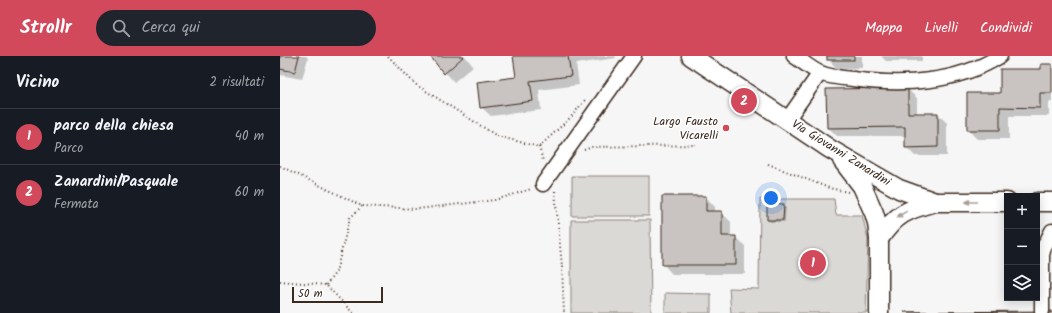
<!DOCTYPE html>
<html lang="it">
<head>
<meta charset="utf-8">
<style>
  :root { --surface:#171b24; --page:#20242c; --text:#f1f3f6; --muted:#9ea1a6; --line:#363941; --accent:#d1495b }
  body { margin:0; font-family:Kalam,sans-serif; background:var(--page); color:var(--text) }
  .controls { position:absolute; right:12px; bottom:12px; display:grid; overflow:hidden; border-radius:0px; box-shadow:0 2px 10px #0003 }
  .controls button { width:36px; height:36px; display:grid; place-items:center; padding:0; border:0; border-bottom:1px solid var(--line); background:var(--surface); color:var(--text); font:20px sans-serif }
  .scale { position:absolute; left:12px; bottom:10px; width:91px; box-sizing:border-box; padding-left:4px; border:2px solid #3b2a1e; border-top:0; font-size:11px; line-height:14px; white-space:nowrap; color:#3b2a1e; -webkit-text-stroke:3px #fff; paint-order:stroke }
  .you { position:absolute; left:491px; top:142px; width:14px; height:14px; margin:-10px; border:3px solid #fff; border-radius:50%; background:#1a73e8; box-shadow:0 0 0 6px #1a73e833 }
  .badge { display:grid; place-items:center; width:26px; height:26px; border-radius:50%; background:var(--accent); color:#fff; font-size:13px; font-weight:700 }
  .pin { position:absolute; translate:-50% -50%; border:2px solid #fff; box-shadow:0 1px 4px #0006 }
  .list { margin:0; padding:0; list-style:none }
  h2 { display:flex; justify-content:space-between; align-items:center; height:52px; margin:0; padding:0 16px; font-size:17px }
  h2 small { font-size:13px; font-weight:400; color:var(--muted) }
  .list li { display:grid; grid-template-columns:26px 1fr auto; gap:12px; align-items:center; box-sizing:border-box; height:56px; padding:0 16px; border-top:1px solid var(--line) }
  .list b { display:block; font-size:15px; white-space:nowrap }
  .list p { margin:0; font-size:13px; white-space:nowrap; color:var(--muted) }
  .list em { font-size:13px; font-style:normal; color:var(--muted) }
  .icon { flex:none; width:22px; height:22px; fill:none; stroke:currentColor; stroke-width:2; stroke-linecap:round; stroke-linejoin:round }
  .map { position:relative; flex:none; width:772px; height:257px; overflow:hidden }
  header { display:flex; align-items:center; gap:24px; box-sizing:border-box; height:56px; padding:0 20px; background:var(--accent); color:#fff }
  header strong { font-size:19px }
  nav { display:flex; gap:22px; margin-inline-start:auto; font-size:14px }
  .search { width:280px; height:36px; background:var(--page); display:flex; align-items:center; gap:10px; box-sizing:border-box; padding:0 14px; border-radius:22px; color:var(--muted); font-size:15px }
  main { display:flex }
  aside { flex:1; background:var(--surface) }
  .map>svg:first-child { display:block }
  .green { fill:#dbd9d6; stroke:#8b827a }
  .shadow { fill:#0003 }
  .building { fill:#c9c3c1; stroke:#3b2a1e }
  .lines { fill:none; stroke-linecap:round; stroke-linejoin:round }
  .minor-casing { stroke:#3b2a1e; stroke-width:17 }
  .tertiary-casing { stroke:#3b2a1e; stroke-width:21 }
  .path { stroke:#3b2a1e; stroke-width:2; stroke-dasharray:1 3; stroke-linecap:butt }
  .minor { stroke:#fff; stroke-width:14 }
  .tertiary { stroke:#fff; stroke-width:18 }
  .oneway { fill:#a79f9a }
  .poi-dot { fill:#d1495b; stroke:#fff; stroke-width:1.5 }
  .labels { text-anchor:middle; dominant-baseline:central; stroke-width:3; stroke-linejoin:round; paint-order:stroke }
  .poi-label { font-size:12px; fill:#3b2a1e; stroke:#fff; text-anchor:end }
  .street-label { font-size:12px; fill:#3b2a1e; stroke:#fff }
</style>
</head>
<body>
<header>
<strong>Strollr</strong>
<div class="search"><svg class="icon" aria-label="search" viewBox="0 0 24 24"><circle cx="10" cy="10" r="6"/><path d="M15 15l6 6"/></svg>Cerca qui</div>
<nav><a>Mappa</a><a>Livelli</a><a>Condividi</a></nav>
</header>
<main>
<aside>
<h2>Vicino<small>2 risultati</small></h2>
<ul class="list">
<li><span class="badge">1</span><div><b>parco della chiesa</b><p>Parco</p></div><em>40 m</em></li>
<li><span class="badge">2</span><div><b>Zanardini/Pasquale</b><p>Fermata</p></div><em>60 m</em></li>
</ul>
</aside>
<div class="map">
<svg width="772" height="257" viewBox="0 0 772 257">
  <rect width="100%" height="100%" fill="#f7f6f6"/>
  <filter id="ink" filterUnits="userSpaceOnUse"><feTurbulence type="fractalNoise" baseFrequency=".025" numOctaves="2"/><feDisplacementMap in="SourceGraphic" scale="8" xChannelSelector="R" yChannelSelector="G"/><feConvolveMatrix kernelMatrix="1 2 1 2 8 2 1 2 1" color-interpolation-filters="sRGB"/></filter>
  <g filter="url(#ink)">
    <!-- green -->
    <g class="green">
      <rect x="292" y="120" width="77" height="40"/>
      <polygon points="480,143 554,143 556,159 582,159 588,183 586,257 451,257 449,232 479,233"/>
      <polygon points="291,164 370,164 371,257 291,257"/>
      <polygon points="385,237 431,238 431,257 385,257"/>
    </g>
    <!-- shadow -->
    <g class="shadow">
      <polygon points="0,0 26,0 28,2 22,23 0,19"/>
      <polygon points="151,0 185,0 193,10 174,26"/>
      <polygon points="234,0 335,0 336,2 296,8 299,29 259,34 261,54 211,60 201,51 237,22"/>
      <polygon points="527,0 582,0 582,12 557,13 548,3 548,1 528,1"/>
      <polygon points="601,0 642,0 642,5 606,5"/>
      <polygon points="772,9 772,46 769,46 769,60 729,60 729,83 697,83 688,74 721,38"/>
      <polygon points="627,33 637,42 637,58 658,58 667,67 667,100 635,100 626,91 626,80 557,80 548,71"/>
      <polygon points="426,141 435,151 435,156 441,156 451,166 451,181 455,181 465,190 465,218 392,218 383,208"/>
      <polygon points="503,149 506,151 505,166 490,166 488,164"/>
      <polygon points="772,256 772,257 656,257"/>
    </g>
    <!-- building -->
    <g class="building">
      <polygon points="0,0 19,0 15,16 0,13"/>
      <polygon points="150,0 184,0 164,18"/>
      <polygon points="233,0 288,0 291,20 250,25 253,45 200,52 197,26 236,21"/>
      <rect x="547" y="0" width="27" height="4"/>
      <polygon points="761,8 772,8 772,37 760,37 760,52 720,51 720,74 687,74 687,37 720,37 720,13 761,13"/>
      <polygon points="628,32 628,57 658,57 658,91 625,92 625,71 547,72 546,33"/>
      <polygon points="382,140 426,140 426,155 442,155 442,180 456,180 456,209 382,209"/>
      <polygon points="487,147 504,148 503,164 487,164"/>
      <polygon points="772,255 772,257 624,256"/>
    </g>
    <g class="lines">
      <defs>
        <g id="minor">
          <path d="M514,0C522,5 531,13 540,17C549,21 562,22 573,23C622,30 677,27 720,0"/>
          <polyline points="507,64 540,17"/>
          <polyline points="263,128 354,0"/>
          <polyline points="762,255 762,199 764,191 772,175"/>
        </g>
        <g id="tertiary">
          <polyline points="411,0 550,93 619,133 655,146 727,146"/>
          <polyline points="562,104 582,130 594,157 597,167 599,183 599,257"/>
          <polyline points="757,146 772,146"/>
          <path d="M599,183C616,158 626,154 655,146"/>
        </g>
      </defs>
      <!-- minor casing -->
      <use href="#minor" class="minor-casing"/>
      <!-- tertiary casing -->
      <use href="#tertiary" class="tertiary-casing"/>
      <!-- path -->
      <g class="path">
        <polyline points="108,0 135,28 217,80 259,91 291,61 305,44"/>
        <polyline points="259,91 263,105"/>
        <polyline points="304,94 312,91 416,89"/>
        <polyline points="488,108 549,132 568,136"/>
        <polyline points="0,110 82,150 137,153 215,144 251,133"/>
        <polyline points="275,135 282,211 284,257"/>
        <polyline points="0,225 46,229 73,257"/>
        <polyline points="46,229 56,216 70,162 82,150"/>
      </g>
      <!-- minor -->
      <use href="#minor" class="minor"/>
      <!-- tertiary -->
      <use href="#tertiary" class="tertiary"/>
    </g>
    <!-- one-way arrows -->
    <defs><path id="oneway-solid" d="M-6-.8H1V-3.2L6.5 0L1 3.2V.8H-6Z"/></defs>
    <g class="oneway">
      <use href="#oneway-solid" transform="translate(691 146) rotate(-180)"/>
      <use href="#oneway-solid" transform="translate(622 158) rotate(147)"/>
    </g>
  </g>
  <!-- markers -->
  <circle class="poi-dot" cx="446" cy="72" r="4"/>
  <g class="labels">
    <!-- poi labels -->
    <g class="poi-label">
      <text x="438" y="65">Largo Fausto<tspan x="438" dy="14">Vicarelli</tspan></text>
    </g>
    <!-- street labels -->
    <g class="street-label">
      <text transform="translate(561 97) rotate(32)">Via Giovanni Zanardini</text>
    </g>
  </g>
</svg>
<div class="controls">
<button>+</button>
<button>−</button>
<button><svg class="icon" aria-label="layers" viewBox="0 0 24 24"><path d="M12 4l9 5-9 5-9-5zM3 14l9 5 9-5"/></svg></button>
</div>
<div class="scale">50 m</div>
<div class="you"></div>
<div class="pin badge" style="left:533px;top:207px">1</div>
<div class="pin badge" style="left:464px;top:45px">2</div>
</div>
</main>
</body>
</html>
